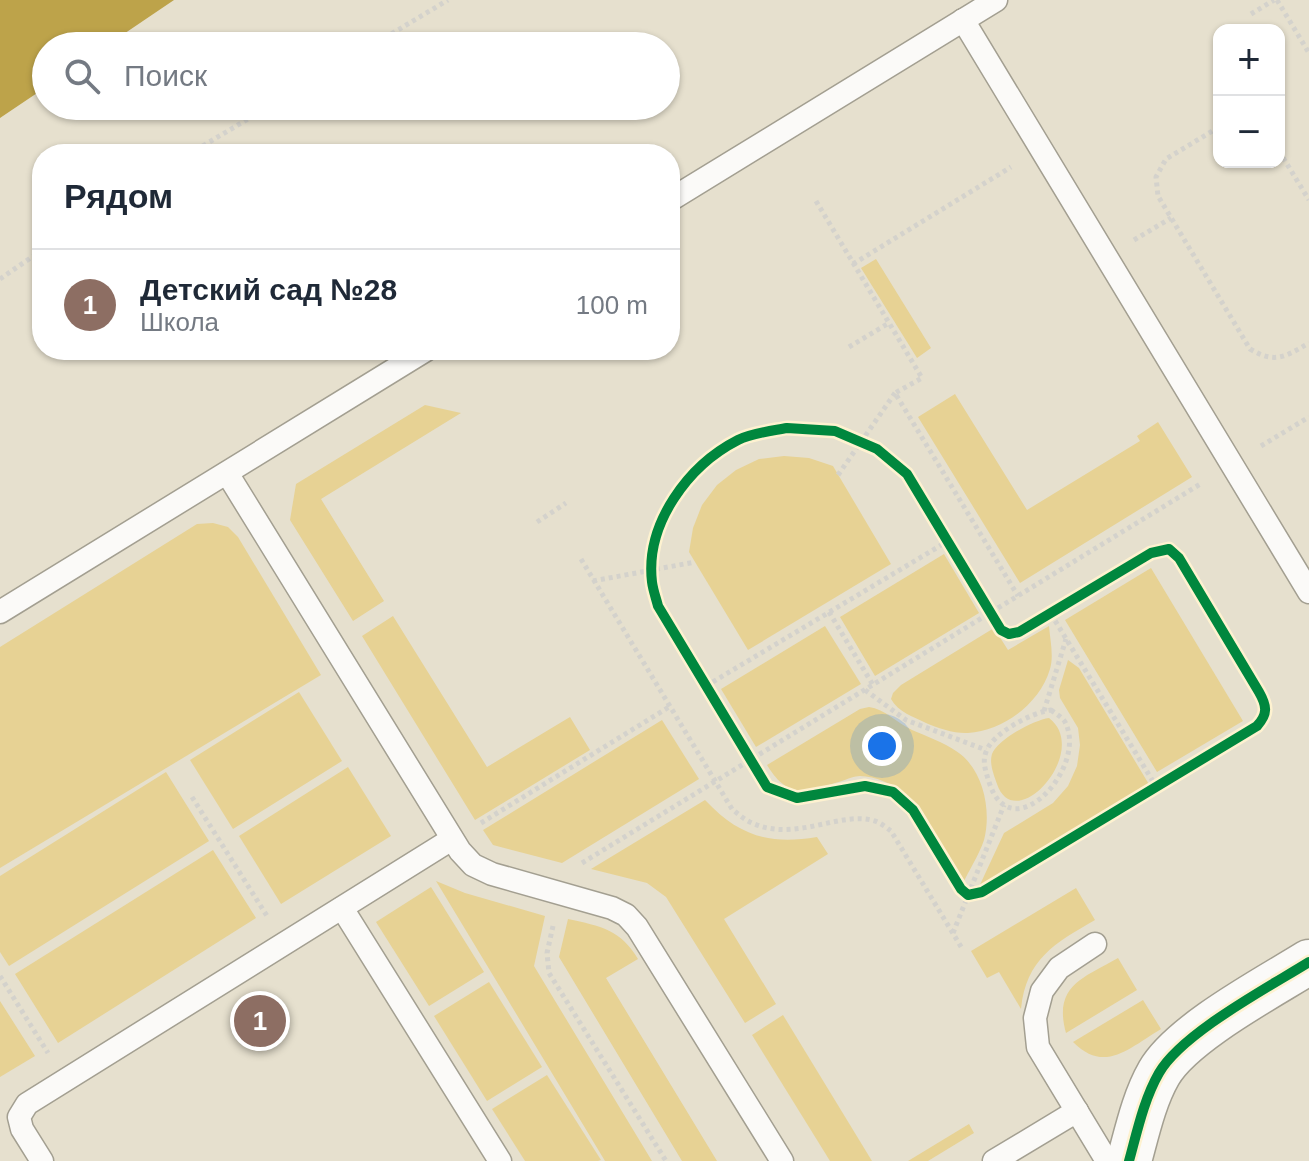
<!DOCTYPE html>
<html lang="ru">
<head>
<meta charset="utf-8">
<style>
  :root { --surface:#fff; --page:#f2f2f3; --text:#1f2937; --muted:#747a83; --line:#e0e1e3; --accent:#656052 }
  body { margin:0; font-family:Arial,sans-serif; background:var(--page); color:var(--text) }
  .controls { position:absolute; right:24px; top:24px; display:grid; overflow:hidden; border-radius:16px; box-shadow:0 2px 6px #0004 }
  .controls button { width:72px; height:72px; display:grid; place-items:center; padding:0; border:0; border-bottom:2px solid var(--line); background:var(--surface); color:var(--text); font:40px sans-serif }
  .you { position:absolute; left:882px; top:746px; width:28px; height:28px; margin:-20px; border:6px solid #fff; border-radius:50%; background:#1a73e8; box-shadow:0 0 0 12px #1a73e833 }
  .badge { display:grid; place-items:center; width:52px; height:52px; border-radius:50%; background:var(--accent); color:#fff; font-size:26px; font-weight:700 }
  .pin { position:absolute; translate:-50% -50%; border:4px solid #fff; box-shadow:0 2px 8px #0006 }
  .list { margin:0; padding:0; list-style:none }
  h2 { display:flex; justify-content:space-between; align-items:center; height:104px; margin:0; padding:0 32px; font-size:34px }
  h2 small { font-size:26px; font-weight:400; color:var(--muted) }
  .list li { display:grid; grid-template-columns:52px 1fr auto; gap:24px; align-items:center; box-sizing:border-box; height:112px; padding:0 32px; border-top:2px solid var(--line) }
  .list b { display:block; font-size:30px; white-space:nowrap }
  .list p { margin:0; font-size:26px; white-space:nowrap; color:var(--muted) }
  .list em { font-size:26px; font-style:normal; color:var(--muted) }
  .icon { flex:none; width:44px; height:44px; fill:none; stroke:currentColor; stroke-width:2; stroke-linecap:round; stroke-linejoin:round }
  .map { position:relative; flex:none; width:1309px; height:1161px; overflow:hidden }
  .search { position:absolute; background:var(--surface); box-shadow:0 2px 6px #0004; left:32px; top:32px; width:648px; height:88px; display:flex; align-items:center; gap:20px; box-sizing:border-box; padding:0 28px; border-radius:44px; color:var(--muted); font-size:30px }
  .panel { position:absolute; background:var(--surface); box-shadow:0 2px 6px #0004; left:32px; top:144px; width:648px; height:216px; border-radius:32px }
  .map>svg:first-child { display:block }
  .green { fill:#e7d294 }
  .water { fill:#bda34a }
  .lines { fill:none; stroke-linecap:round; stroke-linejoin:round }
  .lane-casing { stroke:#a39f91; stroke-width:25 }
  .street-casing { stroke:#a39f91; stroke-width:47 }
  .path { stroke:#d4d2cc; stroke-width:5; stroke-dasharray:4 4; stroke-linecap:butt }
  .lane { stroke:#fbfaf8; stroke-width:22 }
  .street { stroke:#fbfaf8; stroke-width:44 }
  .cycleway-casing { stroke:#fef2d0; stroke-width:15 }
  .cycleway { stroke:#00873e; stroke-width:10 }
</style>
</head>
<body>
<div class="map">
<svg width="1309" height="1161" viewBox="0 0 1309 1161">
  <rect width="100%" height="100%" fill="#e6e0ce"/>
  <!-- green -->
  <g class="green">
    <polygon points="876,259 931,348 917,358 861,268"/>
    <polygon points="955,394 1027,510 1140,441 1137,436 1158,422 1192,477 1020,583 918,417"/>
    <polygon points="425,405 461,413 321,499 384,601 353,621 290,520 296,484"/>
    <polygon points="784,456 809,458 833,466 891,564 748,650 689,552 693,528 702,505 717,485 736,470 759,459"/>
    <polygon points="213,523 228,527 238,537 321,675 0,868 0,647 197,524"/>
    <polygon points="944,554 979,613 875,676 840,617"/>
    <polygon points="1151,568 1243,721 1157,772 1065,620"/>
    <polygon points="393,616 487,767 570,717 590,750 475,820 362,636"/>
    <polygon points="825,626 861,684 756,747 721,689"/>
    <path d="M1049,626C1050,639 1054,656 1050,669C1040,703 1004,731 968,733C956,734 937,728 926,723C914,717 898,712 891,699L893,693L901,685L994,628L1008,650Z"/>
    <polygon points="1068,660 1079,668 1150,786 978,889 1004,833 1053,803 1068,786 1077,766 1080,745 1078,728 1060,698 1059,690"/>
    <polygon points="299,692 342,761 233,829 190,760"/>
    <path d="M869,707C885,709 897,723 912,730C926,736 943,742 956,751C983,768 992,810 984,840C979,855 969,870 962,885C948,860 927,812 906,794C895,785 875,776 860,776C855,776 847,779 842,781C806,791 789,801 767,765L860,709Z"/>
    <path d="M1049,718C1092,751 1015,837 997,784C994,775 989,764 992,754C998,739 1034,720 1049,718Z"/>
    <polygon points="662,720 699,779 562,863 493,845 483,830"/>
    <polygon points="348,767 391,836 281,904 239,836"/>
    <polygon points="166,772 209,841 9,966 0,952 0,876"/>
    <path d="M705,800C739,836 769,845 817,837L828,854L724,919L776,1004L745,1023L666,897L647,883L591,869Z"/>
    <polygon points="213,850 256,918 58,1043 15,974"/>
    <polygon points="436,881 465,893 545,916 534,966 652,1161 605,1161"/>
    <polygon points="431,887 484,972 429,1006 376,922"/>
    <path d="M1076,888L1095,920C1055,943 1026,959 1021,1009L999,972L987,978L971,951Z"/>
    <path d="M568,919C601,926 621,930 638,959L606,978L717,1161H682L559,957Z"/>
    <path d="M1118,958L1137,990L1066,1033C1053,986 1083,978 1118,958Z"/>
    <polygon points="489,982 542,1067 487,1101 434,1016"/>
    <path d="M1143,1000L1161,1029C1129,1048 1105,1074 1073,1042Z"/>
    <polygon points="0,1001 35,1056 0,1077"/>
    <polygon points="783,1015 872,1161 830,1161 752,1035"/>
    <polygon points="547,1075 601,1160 598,1161 525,1161 492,1109"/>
    <polygon points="969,1124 974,1133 928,1161 908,1161"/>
  </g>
  <!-- water -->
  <polygon class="water" points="0,0 174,0 106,46 46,46 46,87 0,118"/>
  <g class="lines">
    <defs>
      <g id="lane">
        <polyline points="963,20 1309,592"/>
        <polyline points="670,200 996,0"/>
        <polyline points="227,473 460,851 473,865 492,874 612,908 626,915 637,927 782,1161"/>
        <polyline points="0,612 426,350"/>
        <polyline points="342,908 500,1161"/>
        <polyline points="1095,944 1059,968 1042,991 1035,1018 1038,1047 1107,1161"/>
        <polyline points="42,1161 22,1129 19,1117 27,1104 452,839"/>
        <polyline points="994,1161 1077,1111"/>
      </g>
      <path id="street" d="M1129,1161C1137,1132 1144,1099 1159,1073C1182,1033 1269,987 1309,962"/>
    </defs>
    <!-- lane casing -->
    <use href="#lane" class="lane-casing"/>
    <!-- street casing -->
    <use href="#street" class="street-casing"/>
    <!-- path -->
    <g class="path">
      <polyline points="1277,0 1309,53"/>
      <polyline points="1251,14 1274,0"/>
      <polyline points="371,46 448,0"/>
      <path d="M1219,127L1166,159L1156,177L1158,196L1250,349C1275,364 1285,357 1309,343"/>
      <polyline points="1279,151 1309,200"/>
      <polyline points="189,154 270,106"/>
      <polyline points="816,201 922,378 895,393 1018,596"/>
      <polyline points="1134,240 1171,218"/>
      <polyline points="853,264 1011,167"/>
      <polyline points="0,279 42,250"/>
      <polyline points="849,347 889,323"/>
      <polyline points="1261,446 1309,417"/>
      <polyline points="838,475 895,393"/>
      <polyline points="537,522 566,503"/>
      <path d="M581,559L732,809C738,814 745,820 752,823C796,843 840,810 875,821C881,823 887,828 891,831L963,950"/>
      <polyline points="593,581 695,562"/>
      <polyline points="829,612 873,685"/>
      <polyline points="1051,614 1157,788"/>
      <polyline points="706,686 948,541"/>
      <polyline points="865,690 906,720 986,750"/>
      <path d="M1051,710C1056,714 1062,717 1065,722C1089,767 1011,852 989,782C986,772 982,762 986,752C992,733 1033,712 1051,710Z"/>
      <polyline points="1044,711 1066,639"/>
      <polyline points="192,797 267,916"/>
      <polyline points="481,823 669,707"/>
      <polyline points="582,863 1202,483"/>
      <polyline points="553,926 547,953 549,973 666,1161"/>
      <polyline points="953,933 1004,805"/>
      <polyline points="0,976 48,1053"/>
    </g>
    <!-- lane -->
    <use href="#lane" class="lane"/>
    <!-- street -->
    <use href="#street" class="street"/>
    <defs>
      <g id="cycleway">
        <path d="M787,428L835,431L877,449L907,474L1001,630L1009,634L1019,632L1151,553L1169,549L1179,558L1259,692C1267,706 1268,714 1257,726L982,892L968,895L961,889L913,810L893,792L865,786L797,798L767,787L658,606C656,598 653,590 652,582C645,523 689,465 738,440C752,433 771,431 787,428Z"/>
        <path d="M1129,1161C1137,1132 1144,1099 1159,1073C1182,1033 1269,987 1309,962"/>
      </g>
    </defs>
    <!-- cycleway casing -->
    <use href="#cycleway" class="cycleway-casing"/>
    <!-- cycleway -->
    <use href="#cycleway" class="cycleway"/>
  </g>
</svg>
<div class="controls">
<button>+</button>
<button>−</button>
</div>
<div class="you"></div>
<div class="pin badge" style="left:260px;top:1021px;background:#8d6e63">1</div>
<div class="search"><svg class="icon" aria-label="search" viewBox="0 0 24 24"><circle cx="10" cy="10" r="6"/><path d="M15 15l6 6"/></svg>Поиск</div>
<section class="panel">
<h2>Рядом<small></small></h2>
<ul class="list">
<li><span class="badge" style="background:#8d6e63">1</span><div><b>Детский сад №28</b><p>Школа</p></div><em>100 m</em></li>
</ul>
</section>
</div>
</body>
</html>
